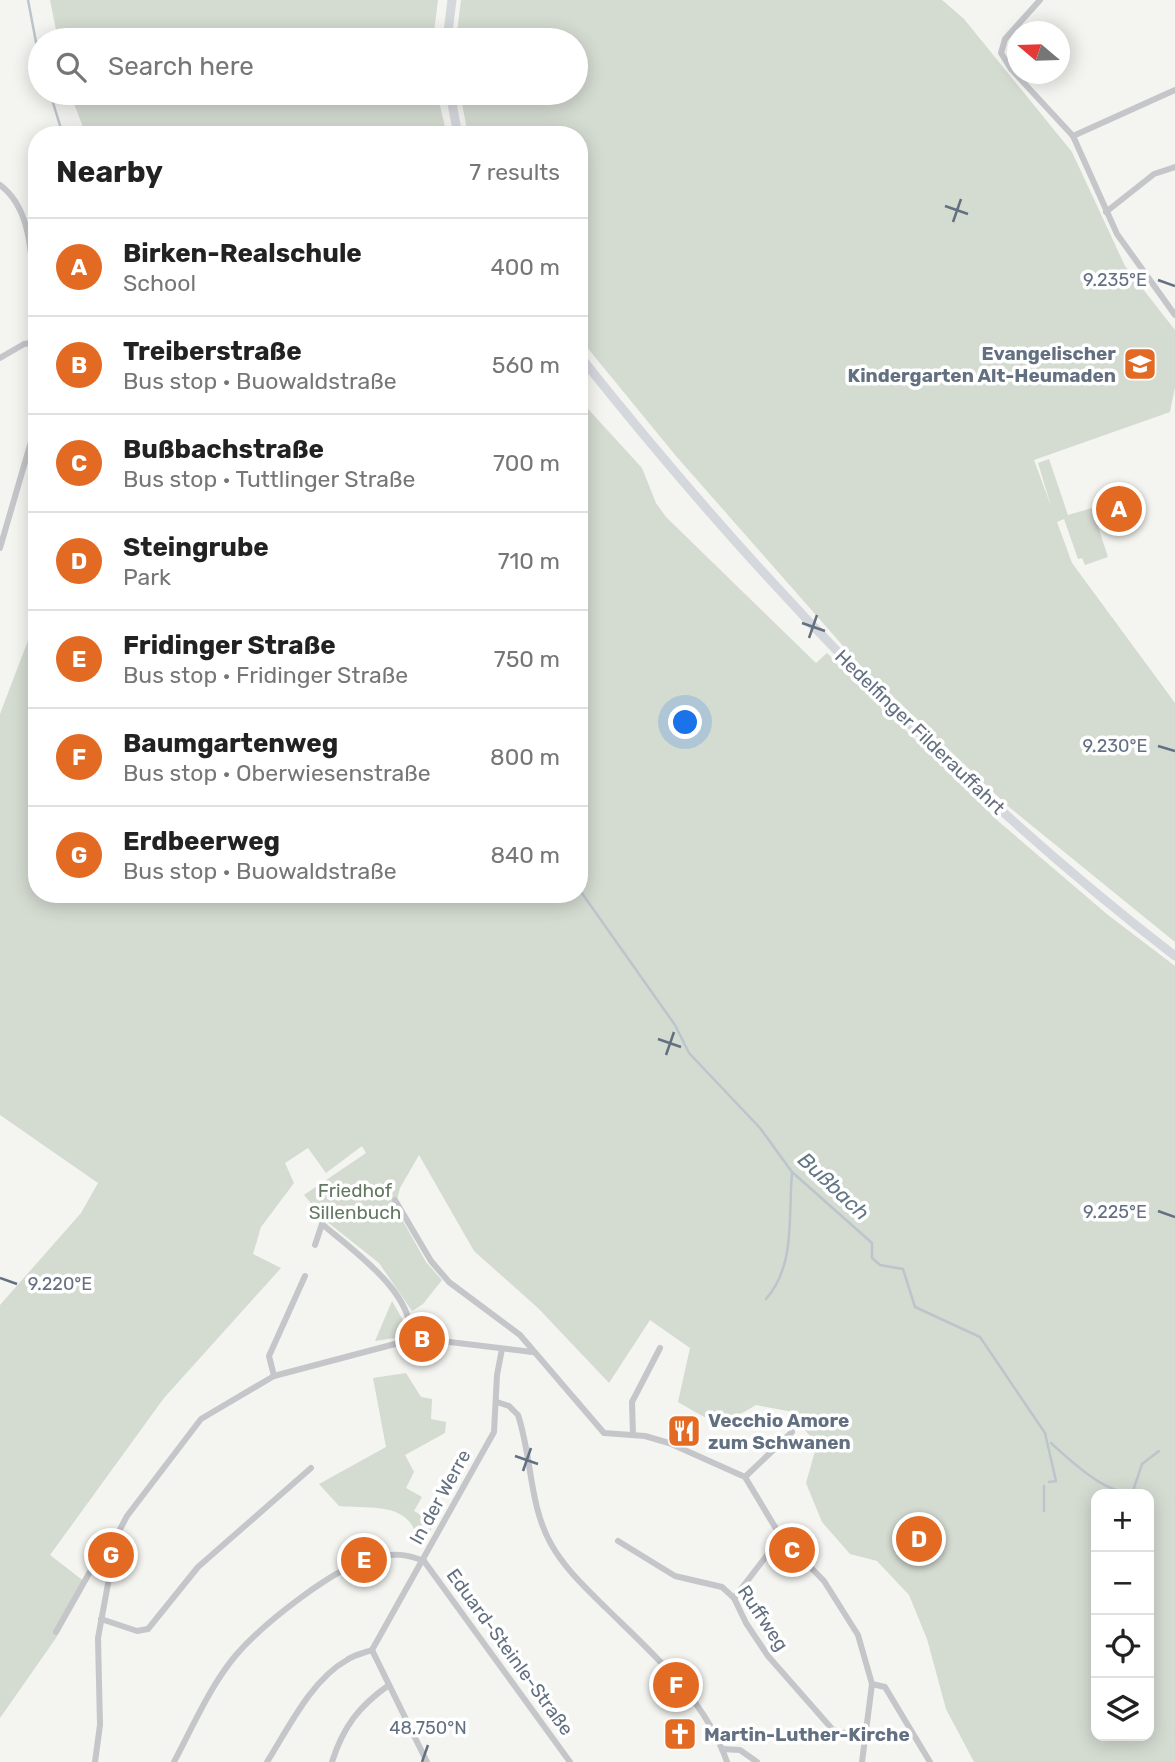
<!DOCTYPE html>
<html lang="en">
<head>
<meta charset="utf-8">
<style>
  :root { --surface:#fff; --page:#f2f2f2; --text:#222; --muted:#767676; --line:#e0e0e0; --accent:#e26a23 }
  body { margin:0; font-family:Rubik,sans-serif; background:var(--page); color:var(--text) }
  .controls { position:absolute; right:21px; bottom:21px; display:grid; overflow:hidden; border-radius:14px; box-shadow:0 4px 18px #0003 }
  .controls button { width:63px; height:63px; display:grid; place-items:center; padding:0; border:0; border-bottom:2px solid var(--line); background:var(--surface); color:var(--text); font:35px sans-serif }
  .compass { position:absolute; left:1007px; top:21px; width:63px; height:63px; border-radius:50%; background:var(--surface); box-shadow:0 4px 18px #0003; rotate:289deg }
  .you { position:absolute; left:686px; top:723px; width:24px; height:24px; margin:-18px; border:5px solid #fff; border-radius:50%; background:#1a73e8; box-shadow:0 0 0 10px #1a73e833 }
  .badge { display:grid; place-items:center; width:46px; height:46px; border-radius:50%; background:var(--accent); color:#fff; font-size:23px; font-weight:700 }
  .pin { position:absolute; translate:-50% -50%; border:4px solid #fff; box-shadow:0 2px 7px #0006 }
  .list { margin:0; padding:0; list-style:none }
  h2 { display:flex; justify-content:space-between; align-items:center; height:91px; margin:0; padding:0 28px; font-size:30px }
  h2 small { font-size:23px; font-weight:400; color:var(--muted) }
  .list li { display:grid; grid-template-columns:46px 1fr auto; gap:21px; align-items:center; box-sizing:border-box; height:98px; padding:0 28px; border-top:2px solid var(--line) }
  .list b { display:block; font-size:26px; white-space:nowrap }
  .list p { margin:0; font-size:23px; white-space:nowrap; color:var(--muted) }
  .list em { font-size:23px; font-style:normal; color:var(--muted) }
  .icon { flex:none; width:38px; height:38px; fill:none; stroke:currentColor; stroke-width:2; stroke-linecap:round; stroke-linejoin:round }
  .map { position:relative; flex:none; width:1175px; height:1762px; overflow:hidden }
  .search { position:absolute; background:var(--surface); box-shadow:0 4px 18px #0003; left:28px; top:28px; width:560px; height:77px; display:flex; align-items:center; gap:18px; box-sizing:border-box; padding:0 24px; border-radius:38px; color:var(--muted); font-size:26px }
  .panel { position:absolute; background:var(--surface); box-shadow:0 4px 18px #0003; left:28px; top:126px; width:560px; height:777px; border-radius:28px }
  .map>svg:first-child { display:block }
  .green { fill:#d4dbd1; fill-rule:evenodd }
  .lines { fill:none; stroke-linecap:round; stroke-linejoin:round }
  .stream { stroke:#bdc5cc; stroke-width:2.5 }
  .street { stroke:#c4c6ca; stroke-width:6 }
  .secondary { stroke:#d4d7dc; stroke-width:9 }
  .ticks { fill:none; stroke:#637081; stroke-width:2.5 }
  .labels { text-anchor:middle; dominant-baseline:central; stroke-width:7; stroke-linejoin:round; paint-order:stroke }
  .poi-label { font-size:19px; font-weight:bold; fill:#637081; stroke:#fff; text-anchor:start }
  .street-label { font-size:19px; fill:#637081; stroke:#fff }
  .park-label { font-size:19px; fill:#637962; stroke:#fff }
  .water-label { font-size:21px; font-style:italic; fill:#637885; stroke:#fff }
  .ticks-label { font-size:18px; text-anchor:middle; fill:#637081; stroke:#fff; stroke-width:7; stroke-linejoin:round; paint-order:stroke }
</style>
</head>
<body>
<div class="map">
<svg width="1175" height="1762" viewBox="0 0 1175 1762">
  <rect width="100%" height="100%" fill="#f4f4f0"/>
  <!-- green -->
  <g class="green">
    <polygon points="50,0 438,0 433,40 58,40"/>
    <polygon points="461,0 942,0 964,19 1072,152 1125,266 1175,330 1175,387 1170,412 1034,460 1051,506 1038,463 1049,459 1068,515 1092,508 1108,557 1085,565 1082,558 1078,559 1064,519 1057,522 1072,563 1175,703 1175,942 1009,807 859,664 676,456 590,351 579,336 579,135 468,135 460,93 576,93 576,40 456,40"/>
    <polygon points="70,93 437,93 447,135 86,135"/>
    <path d="M579,399L642,468L656,503L666,517L816,663L827,653L998,821L1108,915L1175,966V1762H974L946,1709L927,1639L909,1595L877,1561L850,1554L822,1522L806,1483L817,1444L788,1411L756,1405C717,1428 716,1424 678,1402L690,1348L650,1320L609,1383L538,1308L474,1251L419,1155L400,1188L395,1207L426,1262L442,1280L423,1304L412,1311L379,1263L326,1221L304,1195L366,1153L362,1146L326,1173L308,1148L285,1163L294,1183L261,1227L253,1254L281,1268L164,1398L50,1555L85,1582L56,1638L0,1718V1305L81,1213L98,1183L0,1115V714L32,630L37,574V894H579ZM1096,1494H1149V1736H1096Z"/>
    <polygon points="392,1301 404,1322 403,1332 395,1338 375,1341"/>
    <path d="M406,1373L421,1397L432,1399L431,1419L446,1422L445,1433L405,1455L414,1472L406,1488L422,1497L414,1511L435,1523L424,1541L417,1543C414,1501 370,1509 339,1506L319,1484L386,1447L373,1378Z"/>
  </g>
  <g class="lines">
    <!-- stream -->
    <g class="stream">
      <polyline points="28,0 40,63"/>
      <polyline points="50,93 63,135"/>
      <polyline points="579,889 675,1025 689,1053 760,1128 792,1172 872,1243 872,1258 880,1265 903,1269 915,1307 980,1337 1045,1433 1056,1481 1049,1482"/>
      <path d="M766,1299C796,1265 788,1216 792,1173"/>
      <path d="M1051,1443C1069,1459 1109,1498 1133,1491L1142,1464L1159,1451"/>
      <polyline points="1044,1486 1044,1511"/>
    </g>
    <!-- street -->
    <g class="street">
      <polyline points="1040,0 1005,39 1001,53 1011,69 1073,136 1117,234 1175,315"/>
      <polyline points="1073,136 1175,90"/>
      <path d="M0,185C36,212 30,268 37,307"/>
      <polyline points="1106,212 1154,174 1175,167"/>
      <polyline points="0,358 24,344 37,342"/>
      <polyline points="0,548 37,421"/>
      <polyline points="395,1200 431,1261 449,1282 520,1335 604,1433 645,1436 669,1443 745,1477 781,1537 824,1581 858,1635 872,1684 862,1762"/>
      <path d="M315,1245L322,1224C352,1250 417,1294 410,1340"/>
      <polyline points="274,1376 269,1356 305,1276"/>
      <path d="M497,1402L509,1406L518,1415C532,1457 529,1505 551,1544C565,1569 586,1588 606,1608C653,1654 705,1699 727,1762"/>
      <polyline points="633,1435 632,1402 660,1348"/>
      <polyline points="745,1477 792,1432"/>
      <polyline points="618,1541 675,1576 722,1587 734,1598 746,1623 768,1656 833,1730 864,1738"/>
      <polyline points="424,1561 570,1762"/>
      <polyline points="734,1598 781,1537"/>
      <polyline points="101,1619 137,1631 148,1629 198,1567 311,1468"/>
      <polyline points="56,1632 109,1538 117,1535"/>
      <polyline points="372,1650 494,1432 497,1375 502,1349"/>
      <polyline points="372,1650 427,1762"/>
      <polyline points="872,1684 885,1687 930,1762"/>
      <polyline points="722,1749 740,1750 757,1762"/>
      <polyline points="95,1762 100,1725 98,1638 117,1535 127,1516 201,1419 274,1376 410,1340 433,1340 532,1352"/>
      <path d="M174,1762C193,1726 210,1686 236,1655C263,1624 336,1565 376,1557C394,1553 407,1554 424,1561"/>
      <path d="M267,1762C288,1729 311,1680 347,1660C354,1655 364,1653 372,1650"/>
      <path d="M332,1762C343,1727 359,1706 389,1685"/>
    </g>
    <!-- secondary -->
    <g class="secondary">
      <polyline points="447,40 452,0"/>
      <polyline points="450,93 458,135"/>
      <path d="M579,355C755,577 951,783 1175,956"/>
    </g>
  </g>
  <!-- ticks -->
  <path class="ticks" d="M945,206L968,214M953,222L961,199M1158,280L1175,286M802,623L825,631M809,638L817,615M1158,746L1175,751M658,1039L681,1047M666,1055L674,1032M1158,1211L1175,1217M0,1278L17,1284M515,1456L538,1464M523,1471L531,1448M422,1762L428,1745"/>
  <!-- icons -->
  <defs>
    <symbol id="school-square" viewBox="-11 -11 22 22"><rect x="-9" y="-9" width="18" height="18" rx="4" fill="#e26a23" stroke="#fff"/><path d="M0-5L7-2L0 1L-7-2ZM-4 1L0 2.5L4 1V4Q0 6-4 4Z" fill="#fff"/></symbol>
    <symbol id="restaurant-square" viewBox="-11 -11 22 22"><rect x="-9" y="-9" width="18" height="18" rx="4" fill="#e26a23" stroke="#fff"/><path d="M-5-6h1v4h1v-4h1v4h1v-4h1v5L-1.5 .5V6h-2V.5L-5-1ZM5-6V6H3V1.5H1.5Q1.5-4 5-6Z" fill="#fff"/></symbol>
    <symbol id="church-square" viewBox="-11 -11 22 22"><rect x="-9" y="-9" width="18" height="18" rx="4" fill="#e26a23" stroke="#fff"/><path d="M-1.2-6h2.4v3.5h3.3v2.4h-3.3V6h-2.4V-.1h-3.3v-2.4h3.3Z" fill="#fff"/></symbol>
  </defs>
  <g fill-rule="evenodd">
    <use href="#school-square" x="1121" y="345" width="38" height="38"/>
    <use href="#restaurant-square" x="665" y="1412" width="38" height="38"/>
    <use href="#church-square" x="661" y="1715" width="38" height="38"/>
  </g>
  <g class="labels">
    <!-- poi labels -->
    <g class="poi-label">
      <text x="1116" y="353" text-anchor="end">Evangelischer<tspan x="1116" dy="22">Kindergarten Alt-Heumaden</tspan></text>
      <text x="708" y="1420">Vecchio Amore<tspan x="708" dy="22">zum Schwanen</tspan></text>
      <text x="704" y="1734">Martin-Luther-Kirche</text>
    </g>
    <!-- street labels -->
    <g class="street-label">
      <text transform="translate(920 732) rotate(44)">Hedelfinger Filderauffahrt</text>
      <text transform="translate(440 1497) rotate(-61)">In der Werre</text>
      <text transform="translate(763 1618) rotate(56)">Ruffweg</text>
      <text transform="translate(510 1652) rotate(54)">Eduard-Steinle-Straße</text>
    </g>
    <!-- park labels -->
    <g class="park-label">
      <text x="355" y="1190">Friedhof<tspan x="355" dy="22">Sillenbuch</tspan></text>
    </g>
    <!-- water labels -->
    <g class="water-label">
      <text transform="translate(834 1186) rotate(43)">Bußbach</text>
    </g>
  </g>
  <g class="ticks-label">
    <text x="1115" y="286">9.235°E</text>
    <text x="1115" y="752">9.230°E</text>
    <text x="1115" y="1218">9.225°E</text>
    <text x="60" y="1290">9.220°E</text>
    <text x="428" y="1734">48.750°N</text>
  </g>
</svg>
<div class="controls">
<button>+</button>
<button>−</button>
<button><svg class="icon" aria-label="locate" viewBox="0 0 24 24"><circle cx="12" cy="12" r="6"/><path d="M12 2v4M12 18v4M2 12h4M18 12h4"/></svg></button>
<button><svg class="icon" aria-label="layers" viewBox="0 0 24 24"><path d="M12 4l9 5-9 5-9-5zM3 14l9 5 9-5"/></svg></button>
</div>
<svg class="compass" viewBox="-18 -18 36 36"><path d="M0-13l5 13h-10z" fill="#e53935"/><path d="M0 13l5-13h-10z" fill="#767676"/></svg>
<div class="you"></div>
<div class="pin badge" style="left:1119px;top:509px">A</div>
<div class="pin badge" style="left:422px;top:1339px">B</div>
<div class="pin badge" style="left:792px;top:1550px">C</div>
<div class="pin badge" style="left:919px;top:1539px">D</div>
<div class="pin badge" style="left:364px;top:1560px">E</div>
<div class="pin badge" style="left:676px;top:1685px">F</div>
<div class="pin badge" style="left:111px;top:1555px">G</div>
<div class="search"><svg class="icon" aria-label="search" viewBox="0 0 24 24"><circle cx="10" cy="10" r="6"/><path d="M15 15l6 6"/></svg>Search here</div>
<section class="panel">
<h2>Nearby<small>7 results</small></h2>
<ul class="list">
<li><span class="badge">A</span><div><b>Birken-Realschule</b><p>School</p></div><em>400 m</em></li>
<li><span class="badge">B</span><div><b>Treiberstraße</b><p>Bus stop · Buowaldstraße</p></div><em>560 m</em></li>
<li><span class="badge">C</span><div><b>Bußbachstraße</b><p>Bus stop · Tuttlinger Straße</p></div><em>700 m</em></li>
<li><span class="badge">D</span><div><b>Steingrube</b><p>Park</p></div><em>710 m</em></li>
<li><span class="badge">E</span><div><b>Fridinger Straße</b><p>Bus stop · Fridinger Straße</p></div><em>750 m</em></li>
<li><span class="badge">F</span><div><b>Baumgartenweg</b><p>Bus stop · Oberwiesenstraße</p></div><em>800 m</em></li>
<li><span class="badge">G</span><div><b>Erdbeerweg</b><p>Bus stop · Buowaldstraße</p></div><em>840 m</em></li>
</ul>
</section>
</div>
</body>
</html>
